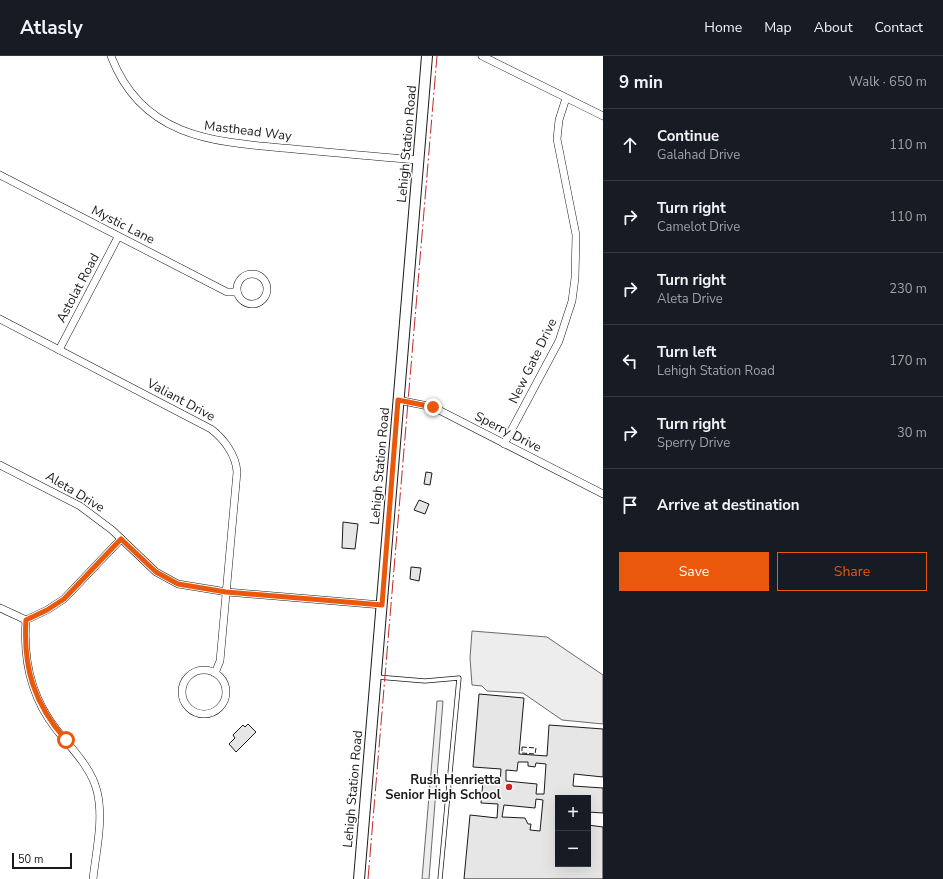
<!DOCTYPE html>
<html lang="en">
<head>
<meta charset="utf-8">
<style>
  :root { --surface:#171b24; --page:#20242c; --text:#f1f3f6; --muted:#9ea1a6; --line:#363941; --accent:#ea580c }
  body { margin:0; font-family:"Nunito Sans",sans-serif; background:var(--page); color:var(--text) }
  .controls { position:absolute; right:12px; bottom:12px; display:grid; overflow:hidden; border-radius:0px; box-shadow:0 4px 16px #0002 }
  .controls button { width:36px; height:36px; display:grid; place-items:center; padding:0; border:0; border-bottom:1px solid var(--line); background:var(--surface); color:var(--text); font:20px sans-serif }
  .scale { position:absolute; left:12px; bottom:10px; width:60px; box-sizing:border-box; padding-left:4px; border:2px solid #1a1a1a; border-top:0; font-size:11px; line-height:14px; white-space:nowrap; color:#1a1a1a; -webkit-text-stroke:3px #fff; paint-order:stroke }
  .stop { position:absolute; width:12px; height:12px; margin:-9px; border:3px solid #ea580c; border-radius:50%; background:#fff }
  .stop.end { background:#ea580c; border-color:#fff; box-shadow:0 1px 4px #0008 }
  .list { margin:0; padding:0; list-style:none }
  h2 { display:flex; justify-content:space-between; align-items:center; height:52px; margin:0; padding:0 16px; font-size:17px }
  h2 small { font-size:13px; font-weight:400; color:var(--muted) }
  .list li { display:grid; grid-template-columns:26px 1fr auto; gap:12px; align-items:center; box-sizing:border-box; height:72px; padding:0 16px; border-top:1px solid var(--line) }
  .list b { display:block; font-size:15px; white-space:nowrap }
  .list p { margin:0; font-size:13px; white-space:nowrap; color:var(--muted) }
  .list em { font-size:13px; font-style:normal; color:var(--muted) }
  .actions { display:flex; gap:8px; padding:12px 16px }
  .actions a { flex:1; padding:9px 0; border:1px solid var(--accent); border-radius:0px; text-align:center; font-size:14px; color:var(--accent) }
  .actions .main { background:var(--accent); color:#fff }
  .icon { flex:none; width:22px; height:22px; fill:none; stroke:currentColor; stroke-width:2; stroke-linecap:round; stroke-linejoin:round }
  .map { position:relative; flex:none; width:603px; height:823px; overflow:hidden }
  header { display:flex; align-items:center; gap:24px; box-sizing:border-box; height:56px; padding:0 20px; background:var(--surface); border-bottom:1px solid var(--line) }
  header strong { font-size:19px }
  nav { display:flex; gap:22px; margin-inline-start:auto; font-size:14px }
  main { display:flex }
  aside { flex:1; background:var(--surface) }
  .map>svg:first-child { display:block }
  .parking { fill:#ededed; stroke:#6a6a6a }
  .building { fill:#e6e6e6; stroke:#1a1a1a; fill-rule:evenodd }
  .lines { fill:none; stroke-linecap:round; stroke-linejoin:round }
  .service-casing { stroke:#1a1a1a; stroke-width:5 }
  .minor-casing { stroke:#1a1a1a; stroke-width:8 }
  .secondary-casing { stroke:#1a1a1a; stroke-width:12 }
  .service { stroke:#fff; stroke-width:3.5 }
  .minor { stroke:#fff; stroke-width:7 }
  .secondary { stroke:#fff; stroke-width:10 }
  .fence { stroke:#1a1a1a; stroke-width:1; stroke-dasharray:5 2; stroke-linecap:butt }
  .power { stroke:#c62828; stroke-width:1; stroke-dasharray:14 3 2 3; stroke-linecap:butt }
  .route { stroke:#ea580c; stroke-width:5 }
  .poi-dot { fill:#c62828; stroke:#fff; stroke-width:1.5 }
  .labels { text-anchor:middle; dominant-baseline:central; stroke-width:3; stroke-linejoin:round; paint-order:stroke }
  .street-label { font-size:13px; fill:#1a1a1a; stroke:#fff }
  .poi-label { font-size:13px; font-weight:bold; fill:#1a1a1a; stroke:#fff; text-anchor:end }
</style>
</head>
<body>
<header>
<strong>Atlasly</strong>
<nav><a>Home</a><a>Map</a><a>About</a><a>Contact</a></nav>
</header>
<main>
<div class="map">
<svg width="603" height="823" viewBox="0 0 603 823">
  <rect width="100%" height="100%" fill="#fff"/>
  <!-- parking -->
  <g class="parking">
    <polygon points="472,575 547,581 603,619 603,668 562,664 523,637 487,635 482,630 472,629 470,602"/>
    <polygon points="437,645 443,645 429,823 422,823"/>
  </g>
  <!-- building -->
  <g class="building">
    <polygon points="426,416 432,417 430,429 424,428"/>
    <polygon points="419,444 429,448 425,458 414,454"/>
    <polygon points="343,466 358,468 355,493 342,492"/>
    <polygon points="411,511 421,512 419,525 410,523"/>
    <path d="M479,638L524,642L519,698L547,700L549,669L603,673V721L574,718L573,730L603,732V757L588,756V742H558V808H588V769L603,771V823H464L470,759L497,762L498,748L481,747L483,725L500,727L501,713L473,711ZM518,706H528V710L535,711L536,707L546,708L544,738H536L537,728L506,725V714L517,715ZM536,743L543,744L540,775L530,774L531,768H528L525,762L502,761L504,749L535,752Z"/>
    <polygon points="248,668 256,676 236,696 229,688 235,682 233,679 243,669 245,671"/>
  </g>
  <g class="lines">
    <defs>
      <polyline id="service" points="377,621 425,625 459,622 440,823"/>
      <g id="minor">
        <path d="M111,0C143,84 217,86 294,93C336,97 377,101 418,104"/>
        <polyline points="482,0 603,60"/>
        <polyline points="0,119 227,236 237,236"/>
        <circle cx="252" cy="233" r="15"/>
        <path d="M0,263L211,373C224,383 236,399 237,416L220,605L215,617"/>
        <polyline points="59,294 118,181"/>
        <polyline points="398,344 433,351 603,438"/>
        <polyline points="504,388 559,285 572,245 575,222 576,179 557,83 559,64 566,42"/>
        <polyline points="0,409 80,450 112,474 156,516 178,528 227,536 382,549"/>
        <polyline points="0,552 26,564"/>
        <path d="M26,564C23,603 31,641 56,673C71,692 91,711 97,735C104,763 96,795 93,823"/>
        <polyline points="26,564 47,554 64,543 121,483"/>
        <circle cx="204" cy="636" r="22"/>
      </g>
      <polyline id="secondary" points="359,823 427,0"/>
    </defs>
    <!-- service casing -->
    <use href="#service" class="service-casing"/>
    <!-- minor casing -->
    <use href="#minor" class="minor-casing"/>
    <!-- secondary casing -->
    <use href="#secondary" class="secondary-casing"/>
    <!-- service -->
    <use href="#service" class="service"/>
    <!-- minor -->
    <use href="#minor" class="minor"/>
    <!-- secondary -->
    <use href="#secondary" class="secondary"/>
    <!-- fence -->
    <polygon class="fence" points="522,691 536,692 535,698 522,697"/>
    <!-- power -->
    <polyline class="power" points="368,823 437,0"/>
  </g>
  <g class="lines">
    <!-- route -->
    <path class="route" d="M66,684C34,648 23,612 26,564L47,554L64,543L121,483L156,516L178,528L226,536L382,549L398,344L433,351"/>
  </g>
  <!-- markers -->
  <circle class="poi-dot" cx="509" cy="731" r="4"/>
  <g class="labels">
    <!-- street labels -->
    <g class="street-label">
      <text transform="translate(248 75) rotate(7)">Masthead Way</text>
      <text transform="translate(407 88) rotate(-85)">Lehigh Station Road</text>
      <text transform="translate(123 169) rotate(27)">Mystic Lane</text>
      <text transform="translate(78 232) rotate(-62)">Astolat Road</text>
      <text transform="translate(533 305) rotate(-64)">New Gate Drive</text>
      <text transform="translate(181 344) rotate(28)">Valiant Drive</text>
      <text transform="translate(508 376) rotate(27)">Sperry Drive</text>
      <text transform="translate(380 410) rotate(-85)">Lehigh Station Road</text>
      <text transform="translate(75 436) rotate(31)">Aleta Drive</text>
      <text transform="translate(353 733) rotate(-85)">Lehigh Station Road</text>
    </g>
    <!-- poi labels -->
    <g class="poi-label">
      <text x="501" y="724">Rush Henrietta<tspan x="501" dy="15">Senior High School</tspan></text>
    </g>
  </g>
</svg>
<div class="controls">
<button>+</button>
<button>−</button>
</div>
<div class="scale">50 m</div>
<div class="stop" style="left:66px;top:684px"></div>
<div class="stop end" style="left:433px;top:351px"></div>
</div>
<aside>
<h2>9 min<small>Walk · 650 m</small></h2>
<ul class="list">
<li><svg class="icon" aria-label="ahead" viewBox="0 0 24 24"><path d="M12 20V5M6 11l6-6 6 6"/></svg><div><b>Continue</b><p>Galahad Drive</p></div><em>110 m</em></li>
<li><svg class="icon" aria-label="right" viewBox="0 0 24 24"><path d="M7 20v-9h11M14 6l5 5-5 5"/></svg><div><b>Turn right</b><p>Camelot Drive</p></div><em>110 m</em></li>
<li><svg class="icon" aria-label="right" viewBox="0 0 24 24"><path d="M7 20v-9h11M14 6l5 5-5 5"/></svg><div><b>Turn right</b><p>Aleta Drive</p></div><em>230 m</em></li>
<li><svg class="icon" aria-label="left" viewBox="0 0 24 24"><path d="M17 20v-9H6M10 6l-5 5 5 5"/></svg><div><b>Turn left</b><p>Lehigh Station Road</p></div><em>170 m</em></li>
<li><svg class="icon" aria-label="right" viewBox="0 0 24 24"><path d="M7 20v-9h11M14 6l5 5-5 5"/></svg><div><b>Turn right</b><p>Sperry Drive</p></div><em>30 m</em></li>
<li><svg class="icon" aria-label="arrive" viewBox="0 0 24 24"><path d="M6 21V4h12l-3 4 3 4H6"/></svg><div><b>Arrive at destination</b></div></li>
</ul>
<div class="actions"><a class="main">Save</a><a>Share</a></div>
</aside>
</main>
</body>
</html>
